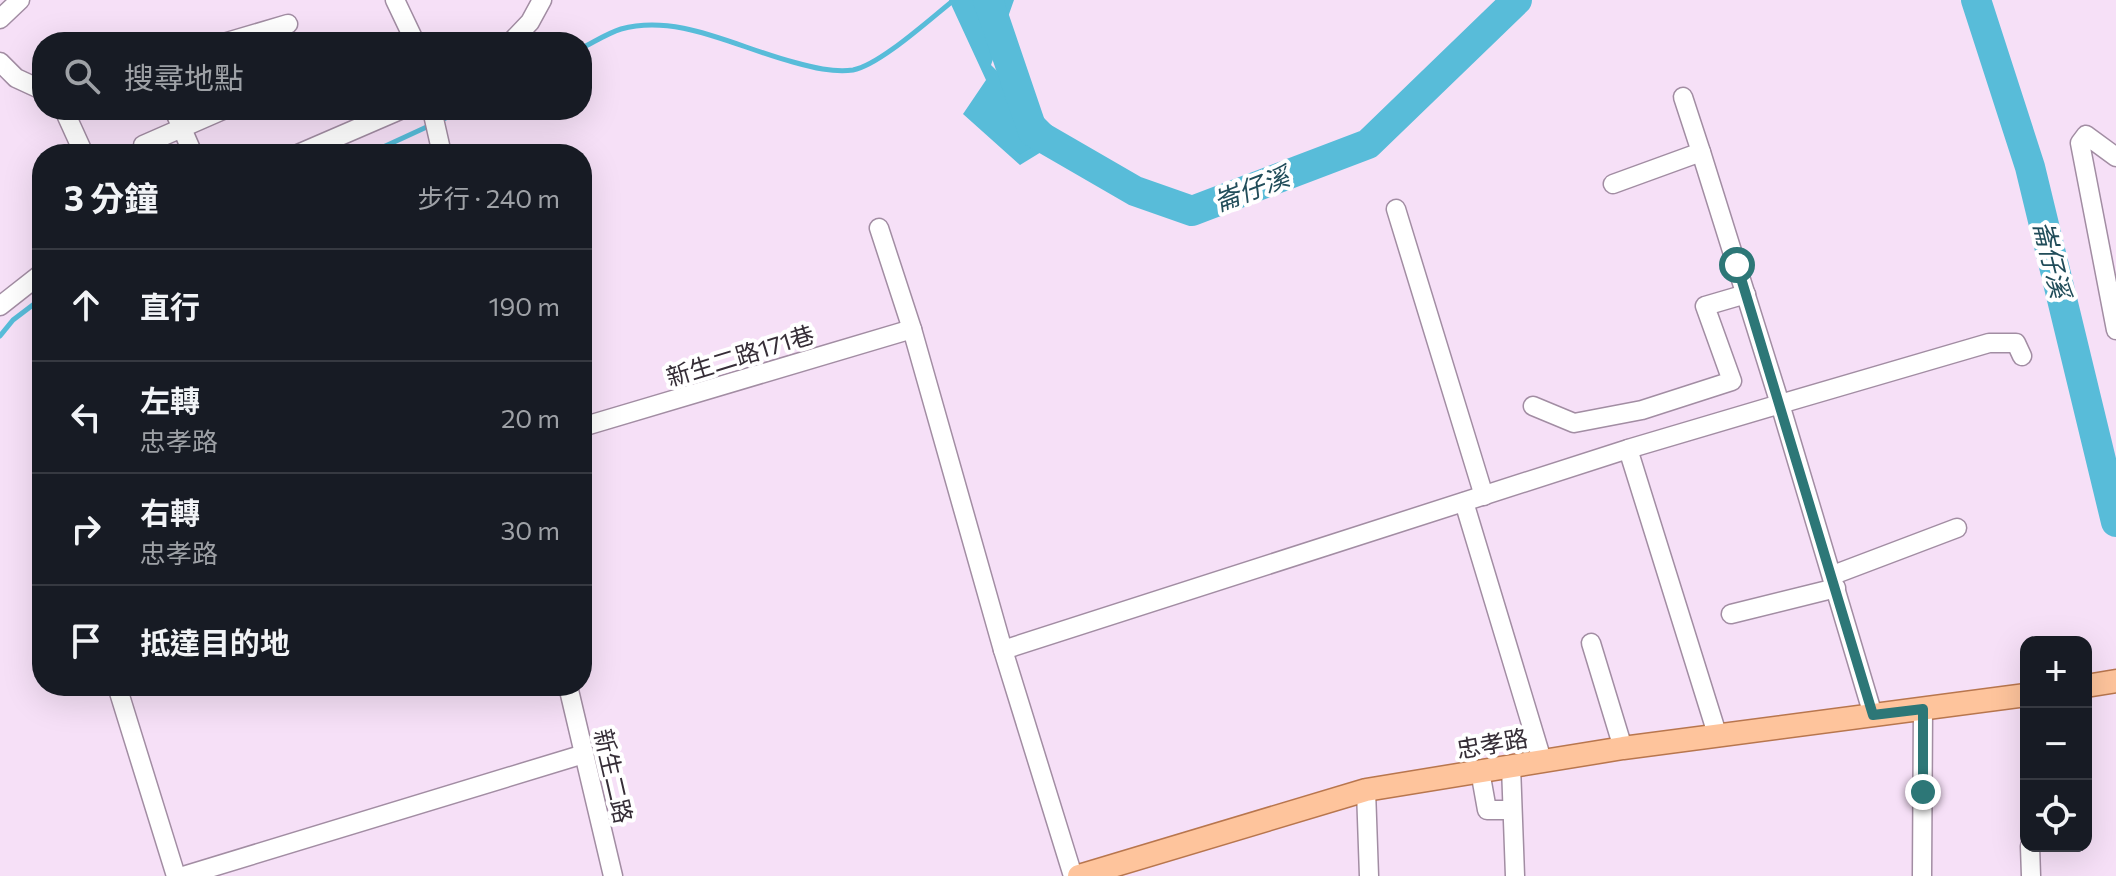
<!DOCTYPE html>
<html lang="zh-TW">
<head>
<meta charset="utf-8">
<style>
  :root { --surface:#171b24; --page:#20242c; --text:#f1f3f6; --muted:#9ea1a6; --line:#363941 }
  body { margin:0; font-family:Commissioner,"Noto Sans TC",sans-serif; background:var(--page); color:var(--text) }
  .controls { position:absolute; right:24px; bottom:24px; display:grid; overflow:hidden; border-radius:16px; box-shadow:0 8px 32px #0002 }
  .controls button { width:72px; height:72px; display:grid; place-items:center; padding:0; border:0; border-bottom:2px solid var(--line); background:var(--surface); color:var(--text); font:40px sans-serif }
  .stop { position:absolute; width:24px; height:24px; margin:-18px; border:6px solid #2d7777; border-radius:50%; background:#fff }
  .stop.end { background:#2d7777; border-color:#fff; box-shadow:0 2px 8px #0008 }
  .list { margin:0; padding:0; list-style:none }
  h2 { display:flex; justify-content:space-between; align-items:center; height:104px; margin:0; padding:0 32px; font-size:34px }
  h2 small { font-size:26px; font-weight:400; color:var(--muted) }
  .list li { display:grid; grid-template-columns:52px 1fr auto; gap:24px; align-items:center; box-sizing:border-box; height:112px; padding:0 32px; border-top:2px solid var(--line) }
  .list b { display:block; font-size:30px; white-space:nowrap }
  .list p { margin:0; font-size:26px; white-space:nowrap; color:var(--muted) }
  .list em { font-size:26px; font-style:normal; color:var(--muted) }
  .icon { flex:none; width:44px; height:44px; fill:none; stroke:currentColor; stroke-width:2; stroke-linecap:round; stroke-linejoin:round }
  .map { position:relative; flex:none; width:2116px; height:876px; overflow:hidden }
  .search { position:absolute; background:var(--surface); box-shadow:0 8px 32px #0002; left:32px; top:32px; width:560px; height:88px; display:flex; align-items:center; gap:20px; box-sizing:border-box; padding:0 28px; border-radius:32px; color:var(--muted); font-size:30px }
  .panel { position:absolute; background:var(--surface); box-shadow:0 8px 32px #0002; left:32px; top:144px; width:560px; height:552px; border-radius:32px }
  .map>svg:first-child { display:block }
  .water { fill:#58bcd9 }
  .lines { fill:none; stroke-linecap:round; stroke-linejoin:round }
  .stream { stroke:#58bcd9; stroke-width:5 }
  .river { stroke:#58bcd9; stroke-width:30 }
  .minor-casing { stroke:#a28da3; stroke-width:21 }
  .major-casing { stroke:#b8764e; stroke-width:25 }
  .minor { stroke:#fff; stroke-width:18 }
  .major { stroke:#fec49c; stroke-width:22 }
  .route { stroke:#2d7777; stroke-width:10 }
  .labels { text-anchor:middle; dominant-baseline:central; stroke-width:8; stroke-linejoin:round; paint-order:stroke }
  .street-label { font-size:24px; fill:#362e37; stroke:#fff }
  .water-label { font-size:26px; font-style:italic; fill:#204c59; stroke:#fff }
</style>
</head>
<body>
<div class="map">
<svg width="2116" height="876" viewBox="0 0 2116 876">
  <rect width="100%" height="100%" fill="#f6e0f7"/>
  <!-- water -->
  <polygon class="water" points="949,0 1014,0 991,65 1064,138 1020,165 963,114 986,80"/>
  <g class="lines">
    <!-- stream -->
    <g class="stream">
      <path d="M582,48C594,42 608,33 621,29C678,13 738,48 793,62C811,67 834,73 853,70C880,65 931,18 954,0"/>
      <polyline points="440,121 460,110"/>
      <polyline points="368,154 431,125"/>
      <polyline points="0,336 13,320 42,298"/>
    </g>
    <!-- river -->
    <g class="river">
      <polyline points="988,0 1033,132 1135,191 1192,211 1368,144 1517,0"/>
      <polyline points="1976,0 2030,167 2116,522"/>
    </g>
    <defs>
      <g id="minor">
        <polyline points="395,0 415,42"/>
        <polyline points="0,19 20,0"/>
        <polyline points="227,42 288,24"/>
        <polyline points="511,42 530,22 542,0"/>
        <polyline points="0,62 16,78 42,90"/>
        <polyline points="1683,97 1701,152"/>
        <polyline points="64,110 84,154"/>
        <polyline points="174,110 193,154"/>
        <polyline points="432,110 442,154"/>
        <polyline points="143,145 223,110"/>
        <polyline points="298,154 400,110"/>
        <polyline points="2116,157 2086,135 2080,143 2116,330"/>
        <polyline points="1613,184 1701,152 1780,404 1989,343 2016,343 2022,356"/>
        <polyline points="1396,209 1484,496"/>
        <polyline points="879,228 912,329 1003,650 1073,876"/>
        <polyline points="0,306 42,273"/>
        <polyline points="1533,406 1574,423 1642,410 1732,381 1705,306 1746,294"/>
        <polyline points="582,427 912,329"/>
        <polyline points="1628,449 1718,737"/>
        <polyline points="1464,502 1542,760"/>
        <polyline points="1833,575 1957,528"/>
        <polyline points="1731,614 1836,588"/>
        <polyline points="1591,643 1623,748"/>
        <polyline points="1003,650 1628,449 1780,404 1873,715"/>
        <polyline points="117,686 176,876"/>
        <polyline points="568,686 613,876"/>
        <polyline points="1511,766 1515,876"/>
        <polyline points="1480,771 1487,810 1505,810"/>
        <polyline points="1366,790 1369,876"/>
        <polyline points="2030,846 2031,876"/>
        <polyline points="183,876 584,754"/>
        <polyline points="1922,876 1923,709"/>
      </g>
      <g id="major">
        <polyline points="2086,686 2116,681"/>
        <polyline points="1079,876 1366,790 1623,748 2026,695"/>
      </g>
    </defs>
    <!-- minor casing -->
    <use href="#minor" class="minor-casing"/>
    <!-- major casing -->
    <use href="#major" class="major-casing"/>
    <!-- minor -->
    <use href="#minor" class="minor"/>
    <!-- major -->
    <use href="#major" class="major"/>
  </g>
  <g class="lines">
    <!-- route -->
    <polyline class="route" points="1737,265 1873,715 1923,709 1923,792"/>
  </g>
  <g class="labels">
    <!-- street labels -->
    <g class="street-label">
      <text transform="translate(740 355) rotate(-17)">新生二路171巷</text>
      <text transform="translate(1492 743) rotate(-10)">忠孝路</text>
      <text transform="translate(614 776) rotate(77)">新生二路</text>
    </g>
    <!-- water labels -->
    <g class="water-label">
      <text transform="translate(1251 188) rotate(-21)">崙仔溪</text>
      <text transform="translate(2053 259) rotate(76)">崙仔溪</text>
    </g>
  </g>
</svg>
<div class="controls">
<button>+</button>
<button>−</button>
<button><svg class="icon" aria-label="locate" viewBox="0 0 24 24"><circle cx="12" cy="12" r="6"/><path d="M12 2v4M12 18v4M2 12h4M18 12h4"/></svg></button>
</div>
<div class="stop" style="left:1737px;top:265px"></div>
<div class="stop end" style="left:1923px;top:792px"></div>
<div class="search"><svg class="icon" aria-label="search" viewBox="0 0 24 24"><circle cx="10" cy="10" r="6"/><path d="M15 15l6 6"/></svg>搜尋地點</div>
<section class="panel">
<h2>3 分鐘<small>步行 · 240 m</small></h2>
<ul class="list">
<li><svg class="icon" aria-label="ahead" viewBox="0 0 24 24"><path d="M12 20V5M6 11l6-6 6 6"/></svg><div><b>直行</b></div><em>190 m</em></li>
<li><svg class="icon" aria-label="left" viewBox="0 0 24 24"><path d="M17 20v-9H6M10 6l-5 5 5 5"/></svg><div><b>左轉</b><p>忠孝路</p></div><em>20 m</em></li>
<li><svg class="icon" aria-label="right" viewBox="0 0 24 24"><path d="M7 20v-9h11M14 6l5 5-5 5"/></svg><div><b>右轉</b><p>忠孝路</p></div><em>30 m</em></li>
<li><svg class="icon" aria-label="arrive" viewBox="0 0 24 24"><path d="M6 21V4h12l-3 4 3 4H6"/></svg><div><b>抵達目的地</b></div></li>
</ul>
</section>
</div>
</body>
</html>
